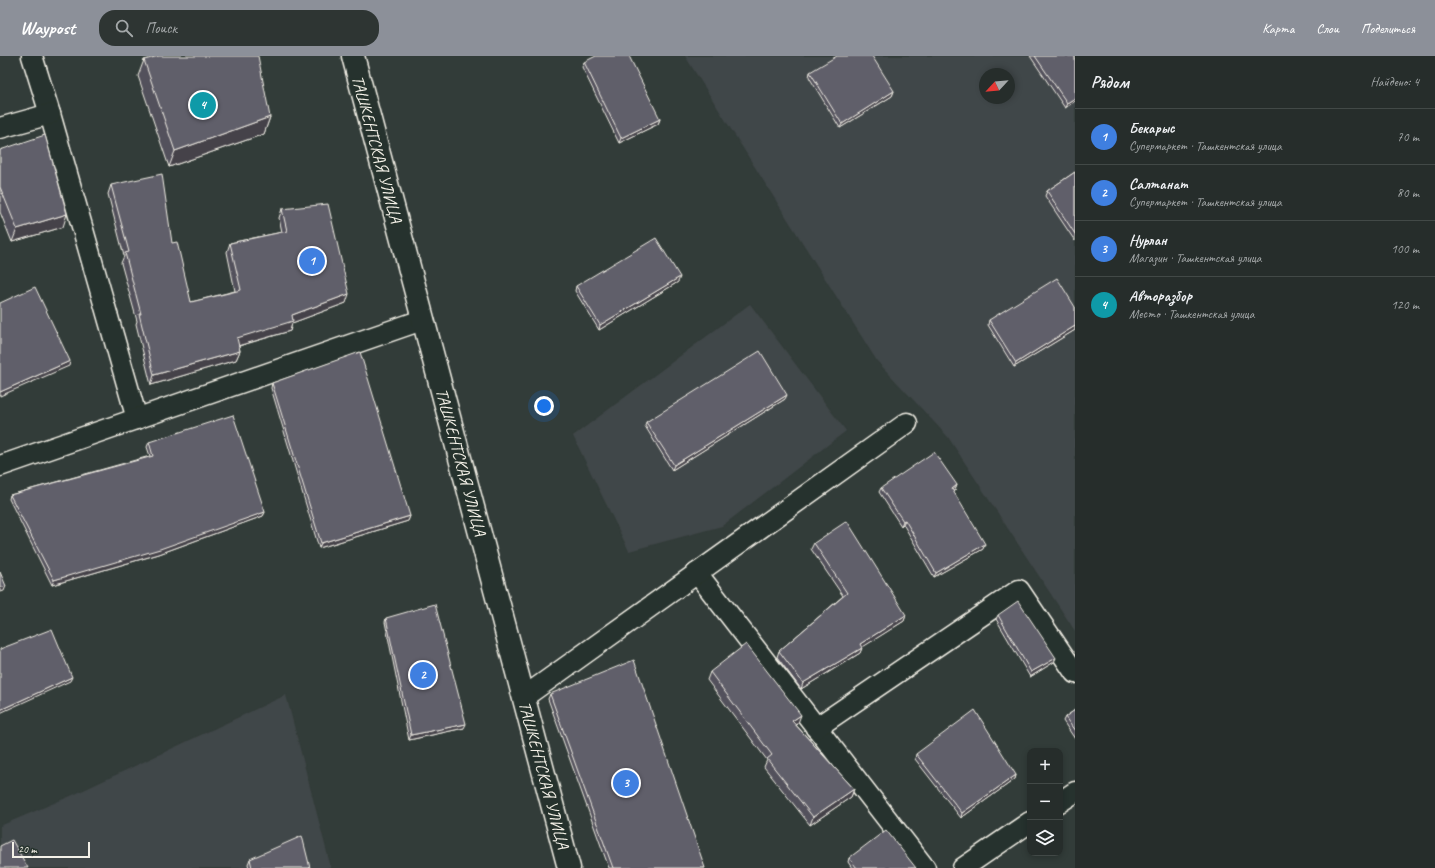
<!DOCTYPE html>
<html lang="ru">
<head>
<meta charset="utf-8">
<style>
  :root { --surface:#262d2b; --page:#2e3533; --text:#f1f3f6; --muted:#a4a8a9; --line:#424947; --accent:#8c9099 }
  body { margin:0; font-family:Caveat,sans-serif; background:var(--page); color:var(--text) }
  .controls { position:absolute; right:12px; bottom:12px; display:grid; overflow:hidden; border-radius:8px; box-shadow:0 2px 6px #0003 }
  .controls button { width:36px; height:36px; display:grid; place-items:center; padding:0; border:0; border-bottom:1px solid var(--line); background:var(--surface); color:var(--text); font:20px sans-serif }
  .compass { position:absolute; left:979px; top:12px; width:36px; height:36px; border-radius:50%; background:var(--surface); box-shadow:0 2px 6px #0003; rotate:244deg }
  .scale { position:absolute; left:12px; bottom:10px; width:78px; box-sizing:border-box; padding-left:4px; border:2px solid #f4f1e8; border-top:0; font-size:11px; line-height:14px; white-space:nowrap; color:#f4f1e8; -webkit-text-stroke:3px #26332d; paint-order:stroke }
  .you { position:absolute; left:544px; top:350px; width:14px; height:14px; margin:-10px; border:3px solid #fff; border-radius:50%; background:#1a73e8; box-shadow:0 0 0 6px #1a73e833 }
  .badge { display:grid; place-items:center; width:26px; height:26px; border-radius:50%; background:var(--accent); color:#fff; font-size:13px; font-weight:700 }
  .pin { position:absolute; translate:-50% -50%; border:2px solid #fff; box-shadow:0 1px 4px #0006 }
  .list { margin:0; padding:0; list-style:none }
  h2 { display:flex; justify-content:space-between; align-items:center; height:52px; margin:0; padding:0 16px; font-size:17px }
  h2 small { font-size:13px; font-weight:400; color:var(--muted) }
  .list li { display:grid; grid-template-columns:26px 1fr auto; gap:12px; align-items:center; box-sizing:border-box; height:56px; padding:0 16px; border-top:1px solid var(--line) }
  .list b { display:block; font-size:15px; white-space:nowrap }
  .list p { margin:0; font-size:13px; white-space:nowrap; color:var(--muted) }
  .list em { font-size:13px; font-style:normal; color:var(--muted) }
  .icon { flex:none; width:22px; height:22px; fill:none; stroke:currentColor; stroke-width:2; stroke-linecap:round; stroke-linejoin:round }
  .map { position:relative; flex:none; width:1075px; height:812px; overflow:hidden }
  header { display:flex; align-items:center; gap:24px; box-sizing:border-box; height:56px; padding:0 20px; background:var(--accent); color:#fff }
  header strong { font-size:19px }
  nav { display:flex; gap:22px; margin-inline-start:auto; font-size:14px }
  .search { width:280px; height:36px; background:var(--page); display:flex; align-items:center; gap:10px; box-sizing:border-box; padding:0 14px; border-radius:16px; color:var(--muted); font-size:15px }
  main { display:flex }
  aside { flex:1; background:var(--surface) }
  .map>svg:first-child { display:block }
  .built { fill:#404648; fill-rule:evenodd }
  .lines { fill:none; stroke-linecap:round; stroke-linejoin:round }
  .street-casing { stroke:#f4f1e8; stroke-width:23 }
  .primary-casing { stroke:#f4f1e8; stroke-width:25 }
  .street { stroke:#26332d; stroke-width:20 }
  .primary { stroke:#26332d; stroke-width:22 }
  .wall { fill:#53515b; stroke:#f4f1e8 }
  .shaded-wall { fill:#44424a; stroke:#f4f1e8 }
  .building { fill:#615e6a; stroke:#f4f1e8 }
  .labels { text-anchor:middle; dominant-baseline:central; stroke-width:3.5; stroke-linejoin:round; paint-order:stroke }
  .street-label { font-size:17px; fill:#f4f1e8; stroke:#26332d }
</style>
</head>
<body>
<header>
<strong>Waypost</strong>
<div class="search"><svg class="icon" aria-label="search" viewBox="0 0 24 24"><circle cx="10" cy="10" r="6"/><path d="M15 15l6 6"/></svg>Поиск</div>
<nav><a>Карта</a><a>Слои</a><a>Поделиться</a></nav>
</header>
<main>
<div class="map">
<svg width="1075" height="812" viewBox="0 0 1075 812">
  <rect width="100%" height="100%" fill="#323c39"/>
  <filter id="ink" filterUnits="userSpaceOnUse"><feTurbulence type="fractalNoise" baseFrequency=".025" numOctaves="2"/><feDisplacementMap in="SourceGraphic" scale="8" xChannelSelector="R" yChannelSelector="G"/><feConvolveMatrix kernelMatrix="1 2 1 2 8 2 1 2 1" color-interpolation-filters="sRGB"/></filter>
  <g filter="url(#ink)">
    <!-- built -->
    <g class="built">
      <path d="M685,0H1075V575L948,381L877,305ZM985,18H1009V42H985Z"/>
      <polygon points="750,248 846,375 722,470 629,495 573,380"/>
      <polygon points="286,639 331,812 0,812 0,770 73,739"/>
    </g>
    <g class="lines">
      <defs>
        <g id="street">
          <polyline points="32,0 50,58 137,363"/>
          <polyline points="0,72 50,58"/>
          <polyline points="0,410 422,264"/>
          <polyline points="697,517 925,812"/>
          <polyline points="524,641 907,367"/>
          <polyline points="816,672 1019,534 1075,617"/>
          <polyline points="1060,746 1075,736"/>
          <polyline points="963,812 1030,766"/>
        </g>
        <polyline id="primary" points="353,0 569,812"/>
      </defs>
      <!-- street casing -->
      <use href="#street" class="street-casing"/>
      <!-- primary casing -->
      <use href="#primary" class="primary-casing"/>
      <!-- street -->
      <use href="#street" class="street"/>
      <!-- primary -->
      <use href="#primary" class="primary"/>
    </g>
    <!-- wall -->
    <g class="wall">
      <polygon points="1030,0 1075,0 1075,45 1065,52"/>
      <polygon points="144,4 270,61 264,78 169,111 138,20"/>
      <polygon points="584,6 660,63 658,68 619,87 582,11"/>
      <polygon points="810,16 894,35 892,40 840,72 809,21"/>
      <polygon points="0,94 63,171 12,186 0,156"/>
      <polygon points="1075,116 1075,185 1045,140 1047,135"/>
      <polygon points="111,129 172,187 191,246 235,235 227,196 230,187 282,176 279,162 282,153 346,247 292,267 290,275 239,290 240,295 236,304 151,329 136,268 137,265 121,207 124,200 108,138"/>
      <polygon points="678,226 599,274 575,235 576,230"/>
      <polygon points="1075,251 1075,274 1014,311 988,269 989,264"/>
      <polygon points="272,327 410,460 408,465 319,492 271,332"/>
      <polygon points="785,343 672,414 645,370 646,366"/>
      <polygon points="149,386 265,456 263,460 159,498 52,529 9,443 10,439 150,400 147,391"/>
      <polygon points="957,429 955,434 953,435 983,493 934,521 903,468 901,470 879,436 881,432"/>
      <polygon points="814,487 906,559 904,565 862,591 860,597 801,633 777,601 779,595 843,540 811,493"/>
      <polygon points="998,559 1054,606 1030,621 996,563"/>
      <polygon points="386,562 464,672 409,684 385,566"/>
      <polygon points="710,616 798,667 796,669 854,733 851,741 810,769 764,711 767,704 707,624"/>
      <polygon points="550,638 705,812 609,812 548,643"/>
      <polygon points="1075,654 1075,683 1063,665 1065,661"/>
      <polygon points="916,698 1016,719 1015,723 961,762 915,703"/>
      <polygon points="849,802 916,812 852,812 848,806"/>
      <polygon points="250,803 310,812 249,812 248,808"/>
    </g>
    <!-- shaded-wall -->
    <g class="shaded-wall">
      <polygon points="894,35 892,40 840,72 842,68"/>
      <polygon points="1075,42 1075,45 1065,52 1067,47"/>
      <polygon points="270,61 264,78 169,111 175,95"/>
      <polygon points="660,63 658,68 619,87 621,82"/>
      <polygon points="67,158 63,171 12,186 17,173"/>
      <polygon points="680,221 678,226 599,274 600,269"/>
      <polygon points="349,238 346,247 292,267 290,275 234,291 237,282 292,259"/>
      <polygon points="1075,270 1075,274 1014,311 1016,307"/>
      <polygon points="240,295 236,304 151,329 154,319"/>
      <polygon points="70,305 69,310 0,340 0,336"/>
      <polygon points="787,339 785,343 672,414 674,409"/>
      <polygon points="957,429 955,434 950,437 952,433"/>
      <polygon points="265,456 263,460 159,498 52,529 54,524"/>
      <polygon points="410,460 408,465 319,492 321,487"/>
      <polygon points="905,464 903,468 901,470 903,465"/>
      <polygon points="985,488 983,493 934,521 936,517"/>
      <polygon points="6,530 4,535 0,536 0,532"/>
      <polygon points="906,559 904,565 858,594 860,588"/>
      <polygon points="862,592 860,597 801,633 803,627"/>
      <polygon points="1056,602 1054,606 1030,621 1031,616"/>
      <polygon points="72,621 70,625 0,657 0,654"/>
      <polygon points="801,659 798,667 789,673 792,665"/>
      <polygon points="466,668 464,672 409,684 411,679"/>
      <polygon points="1016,719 1015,723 961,762 962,757"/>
      <polygon points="854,733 851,741 810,769 813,761"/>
    </g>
    <!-- building -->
    <g class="building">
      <polygon points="159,0 258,0 270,61 175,95 144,4"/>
      <polygon points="596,0 629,0 660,63 621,82 584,6"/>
      <polygon points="837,0 872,0 894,35 842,68 810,16"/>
      <polygon points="1035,0 1075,0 1075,42 1067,47"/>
      <polygon points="45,79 67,158 17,173 0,131 0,94"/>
      <polygon points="1075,116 1075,178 1047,135"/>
      <polygon points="162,118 172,187 177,186 191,246 241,234 230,187 287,175 282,153 328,148 349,238 292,259 293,265 237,282 240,295 154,319 139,258 141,258 125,197 129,196 111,129"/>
      <polygon points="656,182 680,221 600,269 576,230"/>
      <polygon points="1057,222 1075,251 1075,270 1016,307 989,264"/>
      <polygon points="35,231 70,305 0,336 0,247"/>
      <polygon points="760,295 787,339 674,409 646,366"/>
      <polygon points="360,296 410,460 321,487 272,327"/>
      <polygon points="233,359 265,456 160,493 54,524 10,439 153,400 149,386"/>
      <polygon points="934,396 957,429 952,433 985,488 936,517 905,464 903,465 881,432"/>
      <polygon points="847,465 906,559 860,588 862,592 803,627 779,595 847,537 814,487"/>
      <polygon points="0,516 6,530 0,532"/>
      <polygon points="1018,545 1056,602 1031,616 998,559"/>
      <polygon points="435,548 466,668 411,679 386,562"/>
      <polygon points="52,573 72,621 0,654 0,593"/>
      <polygon points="746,588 801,659 792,665 854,733 813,761 767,703 772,699 710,616"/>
      <polygon points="634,604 705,812 613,812 550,638"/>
      <polygon points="975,654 1016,719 962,757 916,698"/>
      <polygon points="1075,654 1075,675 1065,661"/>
      <polygon points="886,774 916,812 857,812 849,802"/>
      <polygon points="302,780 310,812 252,812 250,803"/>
      <polygon points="12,784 28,812 0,812 0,790"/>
    </g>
  </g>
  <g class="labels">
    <!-- street labels -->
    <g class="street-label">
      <text transform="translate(377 93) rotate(75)">ТАШКЕНТСКАЯ УЛИЦА</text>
      <text transform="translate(461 406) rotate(75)">ТАШКЕНТСКАЯ УЛИЦА</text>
      <text transform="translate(544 719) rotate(75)">ТАШКЕНТСКАЯ УЛИЦА</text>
    </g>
  </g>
</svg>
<div class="controls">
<button>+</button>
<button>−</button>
<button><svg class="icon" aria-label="layers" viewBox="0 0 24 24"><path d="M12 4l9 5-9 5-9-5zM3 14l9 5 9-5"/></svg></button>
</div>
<svg class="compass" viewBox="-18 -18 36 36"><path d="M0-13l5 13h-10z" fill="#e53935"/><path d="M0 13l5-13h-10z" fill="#a4a8a9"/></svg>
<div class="scale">20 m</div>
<div class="you"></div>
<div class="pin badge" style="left:312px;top:205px;background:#3f7fe0">1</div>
<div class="pin badge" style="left:423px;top:619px;background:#3f7fe0">2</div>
<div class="pin badge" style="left:626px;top:727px;background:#3f7fe0">3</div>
<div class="pin badge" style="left:203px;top:49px;background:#0f9aa8">4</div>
</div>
<aside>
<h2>Рядом<small>Найдено: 4</small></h2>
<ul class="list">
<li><span class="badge" style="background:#3f7fe0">1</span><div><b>Бекарыс</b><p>Супермаркет · Ташкентская улица</p></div><em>70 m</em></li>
<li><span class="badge" style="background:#3f7fe0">2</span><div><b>Салтанат</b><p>Супермаркет · Ташкентская улица</p></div><em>80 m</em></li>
<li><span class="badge" style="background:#3f7fe0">3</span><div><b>Нурлан</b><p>Магазин · Ташкентская улица</p></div><em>100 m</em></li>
<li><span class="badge" style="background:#0f9aa8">4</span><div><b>Авторазбор</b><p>Место · Ташкентская улица</p></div><em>120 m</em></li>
</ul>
</aside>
</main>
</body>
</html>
